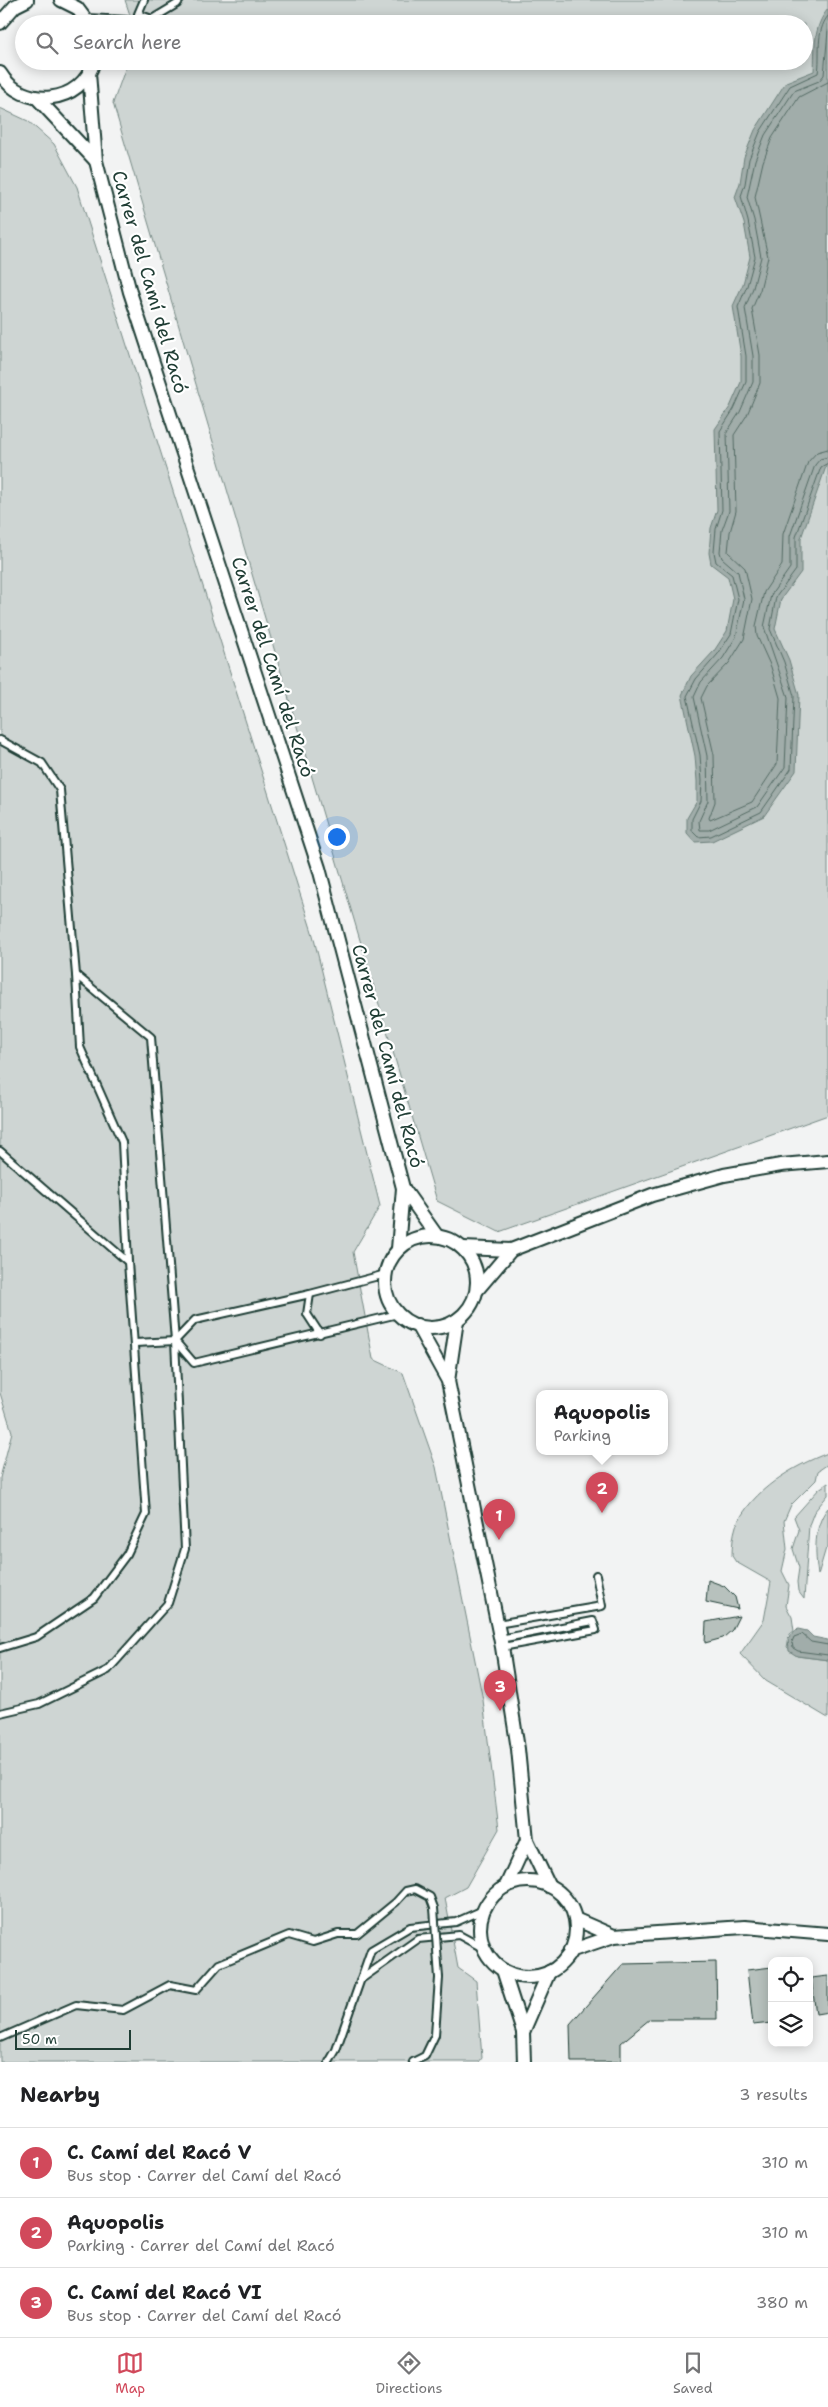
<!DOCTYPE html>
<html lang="en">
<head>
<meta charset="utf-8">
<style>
  :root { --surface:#fff; --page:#f6f6f6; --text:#202124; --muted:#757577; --line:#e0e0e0; --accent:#d1495b }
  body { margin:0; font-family:"Shantell Sans",sans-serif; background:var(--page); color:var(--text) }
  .controls { position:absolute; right:15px; bottom:15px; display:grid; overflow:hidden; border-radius:10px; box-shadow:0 2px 12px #0003 }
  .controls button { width:45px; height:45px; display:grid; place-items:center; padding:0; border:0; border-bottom:1px solid var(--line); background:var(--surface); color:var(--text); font:25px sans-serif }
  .scale { position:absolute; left:15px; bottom:12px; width:116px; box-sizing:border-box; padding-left:5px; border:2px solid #1f3d34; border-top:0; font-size:14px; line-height:18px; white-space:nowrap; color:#1f3d34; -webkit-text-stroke:4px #fff; paint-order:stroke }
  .you { position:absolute; left:336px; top:836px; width:18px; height:18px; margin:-12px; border:4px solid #fff; border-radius:50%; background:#1a73e8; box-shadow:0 0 0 8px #1a73e833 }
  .badge { display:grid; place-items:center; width:32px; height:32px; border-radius:50%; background:var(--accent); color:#fff; font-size:16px; font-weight:700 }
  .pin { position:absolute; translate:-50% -41px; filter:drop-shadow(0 1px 2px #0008) }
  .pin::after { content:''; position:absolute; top:26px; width:18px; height:15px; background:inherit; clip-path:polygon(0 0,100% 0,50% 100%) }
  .popup { position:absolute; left:536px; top:1390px; width:132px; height:65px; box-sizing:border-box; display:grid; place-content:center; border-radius:10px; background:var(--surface); filter:drop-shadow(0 1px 4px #0005); font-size:16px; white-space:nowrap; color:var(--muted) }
  .popup b { font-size:19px; color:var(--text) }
  .popup::after { content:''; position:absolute; left:50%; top:100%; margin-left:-10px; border:10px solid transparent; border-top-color:var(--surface) }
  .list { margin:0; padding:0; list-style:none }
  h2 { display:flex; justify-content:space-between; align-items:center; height:65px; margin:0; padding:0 20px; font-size:21px }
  h2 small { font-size:16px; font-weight:400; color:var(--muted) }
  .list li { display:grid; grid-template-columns:32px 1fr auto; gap:15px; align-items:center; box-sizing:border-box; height:70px; padding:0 20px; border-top:1px solid var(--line) }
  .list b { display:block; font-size:19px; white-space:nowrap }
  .list p { margin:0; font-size:16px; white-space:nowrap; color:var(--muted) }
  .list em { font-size:16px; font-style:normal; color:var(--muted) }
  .icon { flex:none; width:28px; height:28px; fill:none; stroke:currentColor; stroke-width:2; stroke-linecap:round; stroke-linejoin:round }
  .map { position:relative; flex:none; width:828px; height:2062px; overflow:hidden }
  .search { position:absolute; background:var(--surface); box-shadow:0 2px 12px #0003; left:15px; right:15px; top:15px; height:55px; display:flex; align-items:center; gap:12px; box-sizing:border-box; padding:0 18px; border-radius:28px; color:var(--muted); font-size:19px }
  .sheet { height:275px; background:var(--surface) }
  nav { display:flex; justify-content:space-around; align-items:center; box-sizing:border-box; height:70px; border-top:1px solid var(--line); background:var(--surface); font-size:14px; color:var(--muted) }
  nav a { display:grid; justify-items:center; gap:2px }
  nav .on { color:var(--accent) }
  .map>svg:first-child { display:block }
  .green { fill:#ced5d3; stroke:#768984 }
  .water { fill:#a1adaa; stroke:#6d807b }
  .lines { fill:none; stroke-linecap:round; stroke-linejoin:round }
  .shore { stroke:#536a63; stroke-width:1 }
  .building { fill:#b7c1bd; stroke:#1f3d34 }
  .service-casing { stroke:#1f3d34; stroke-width:10 }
  .minor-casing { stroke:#1f3d34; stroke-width:16 }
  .service { stroke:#fff; stroke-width:6 }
  .minor { stroke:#fff; stroke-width:12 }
  .service-bridge-casing { stroke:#1f3d34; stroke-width:10; stroke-linecap:butt }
  .service-bridge { stroke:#fff; stroke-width:6 }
  .labels { text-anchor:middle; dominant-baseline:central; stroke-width:4.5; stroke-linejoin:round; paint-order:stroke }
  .street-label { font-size:19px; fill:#1f3d34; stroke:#fff }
</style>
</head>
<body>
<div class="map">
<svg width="828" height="2062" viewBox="0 0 828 2062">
  <rect width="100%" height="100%" fill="#f2f3f3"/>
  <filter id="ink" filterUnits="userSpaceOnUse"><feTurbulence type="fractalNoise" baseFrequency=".02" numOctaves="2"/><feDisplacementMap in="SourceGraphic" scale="10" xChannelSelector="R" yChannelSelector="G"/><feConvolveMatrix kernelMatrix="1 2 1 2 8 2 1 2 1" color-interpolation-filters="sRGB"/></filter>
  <g filter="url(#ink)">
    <!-- green -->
    <g class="green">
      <polygon points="125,0 828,0 828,1115 499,1232 437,1201 113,103 128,61 804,61 804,24 133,24"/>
      <polygon points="0,108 28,121 54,144 77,187 313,935 380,1206 353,1252 373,1359 403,1373 436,1467 483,1700 499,1829 466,1887 445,1898 458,1968 476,1981 482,2058 479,2062 0,2062 0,1478 12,1432 0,1393"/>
      <path d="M828,1453V1464L818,1471L816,1480L791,1505L784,1521L787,1549L782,1571L789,1585L786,1606L792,1617L794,1631L790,1634L787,1647L797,1656L828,1660V1718L766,1681L740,1654L764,1620L771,1582L736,1562L732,1556C732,1547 733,1535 736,1526C752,1490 793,1466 828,1453Z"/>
      <polygon points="828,1483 828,1495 814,1512 809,1525 804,1599 798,1591 797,1582 799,1568 793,1549 799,1530 794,1517 819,1489"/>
      <path d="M828,1508V1548H826L818,1575C815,1554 813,1526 828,1508Z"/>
    </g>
    <!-- water -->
    <g class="water">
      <path d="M828,9V461L801,538V572L781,599L775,629L789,660L799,695L796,771L764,816L712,841L695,842L687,833V818L697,801V781L695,756L682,695L691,676L714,651L727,631L733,599L728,577L711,564L709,553L711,528L717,510L715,429L730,407L741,382V356L733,306L743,284L750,257L744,223L735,197L740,183L744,157L755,130L786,82L814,71C815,48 813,27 828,9Z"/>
      <polygon points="798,1629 807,1631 813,1637 828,1640 828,1660 797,1656 789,1651 788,1638"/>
    </g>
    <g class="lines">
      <!-- shore -->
      <g class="shore">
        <path d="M828,16C815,32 821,55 818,73L790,86L760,132L749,159L745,184L741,196L748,221L755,257L747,286L738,307L746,356V382L734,409L720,431L722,510L716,529L714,552L716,562L732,575L738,599L731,634L718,654L696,679L687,696L700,755L702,781L701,801L692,819V831L698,837L711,836L761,812L791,769L794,696L784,662L770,629L776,597L796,570V537L821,467L828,463"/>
        <polyline points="828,31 824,75 819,81 794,91 765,135 755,160 747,197 754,220 761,257 753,288 745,308 753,356 753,382 740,412 727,432 729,511 722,530 720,552 722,558 738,572 744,599 736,637 723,658 701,682 694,697 707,756 708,801 699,821 700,830 709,830 757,807 785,767 788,697 764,627 771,595 790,568 790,536 815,465 820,459 828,457"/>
        <polyline points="828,82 799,97 772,138 763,162 755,197 768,257 760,290 752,309 760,355 760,383 747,415 734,435 736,511 730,532 728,552 745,568 752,599 744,639 729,663 707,686 701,698 714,755 715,802 709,818 710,820 752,802 777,764 780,698 771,667 757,636 756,626 764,592 782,565 783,534 808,462 817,452 828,449"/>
        <polyline points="828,1645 811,1642 802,1634 794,1637 792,1642 793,1648 798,1651 828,1655"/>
      </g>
    </g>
    <!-- building -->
    <g class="building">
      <polygon points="708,1580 724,1586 735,1597 738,1609 706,1602"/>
      <polygon points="739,1616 732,1630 723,1638 705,1643 706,1622"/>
      <polygon points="716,1962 717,2019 650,2019 621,2043 621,2062 571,2062 570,2024 623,1964"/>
      <polygon points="772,1967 772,2023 753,2025 747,1970"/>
      <polygon points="828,1976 828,2012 816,2014 811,1978"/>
    </g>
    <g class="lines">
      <defs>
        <g id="service">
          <polyline points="144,0 138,14 152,19 177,4 180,0"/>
          <polyline points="86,18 127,20 123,24"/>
          <polyline points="0,740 42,763 60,790 76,975 151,1037 175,1341 185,1549 168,1603 108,1670 39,1704 0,1713"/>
          <polyline points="76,975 80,1047 122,1142 128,1262"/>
          <polyline points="0,1151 128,1262 146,1514 127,1554 94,1598 36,1637 0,1648"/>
          <polyline points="386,1274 310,1294 195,1320 175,1341 194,1363 398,1314"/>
          <polyline points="310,1294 307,1314 320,1334"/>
          <polyline points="135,1343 175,1341"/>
          <polyline points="497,1624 602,1606 596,1575"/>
          <polyline points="500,1639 593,1621 596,1630 502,1647"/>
          <polyline points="360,1980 418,1939 459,1935 483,1948"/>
          <polyline points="0,2038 76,2005 123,2010 170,1985 196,1990 219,1964 289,1935 313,1942 338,1934 357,1934 396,1902 406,1891 415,1889 430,1897 434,1908"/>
          <polyline points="329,2062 336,2050 371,1950 410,1927 456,1922 483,1910"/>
          <polyline points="413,2062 425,2056 435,2035 439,1978"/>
        </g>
        <g id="minor">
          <polyline points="61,0 77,8 89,24"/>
          <polyline points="0,23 15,6 27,0"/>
          <path d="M0,73C22,110 82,105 94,61"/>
          <polyline points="37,98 96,161 89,73"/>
          <polyline points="96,161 130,292 319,868 403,1188"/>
          <circle cx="431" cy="1282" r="46"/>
          <polyline points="463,1248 511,1250 652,1195 724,1175 781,1165 828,1161"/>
          <polyline points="398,1249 403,1188 437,1236"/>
          <polyline points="477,1290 511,1250"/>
          <polyline points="417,1325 448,1381 502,1647 518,1749 527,1840 549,1886"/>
          <polyline points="448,1381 457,1320"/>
          <circle cx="528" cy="1929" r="48"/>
          <polyline points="506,1886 527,1840"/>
          <polyline points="575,1919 614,1936"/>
          <polyline points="570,1951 614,1936 729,1928 745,1927 828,1934"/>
          <polyline points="503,1970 523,2032 524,2062"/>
          <polyline points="523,2032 549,1972"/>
        </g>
      </defs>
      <!-- service casing -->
      <use href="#service" class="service-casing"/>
      <!-- minor casing -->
      <use href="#minor" class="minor-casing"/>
      <!-- service -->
      <use href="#service" class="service"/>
      <!-- minor -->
      <use href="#minor" class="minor"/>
      <defs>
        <polyline id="service-bridge" points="434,1908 439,1978"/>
      </defs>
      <!-- service-bridge casing -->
      <use href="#service-bridge" class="service-bridge-casing"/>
      <!-- service-bridge -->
      <use href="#service-bridge" class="service-bridge"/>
    </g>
  </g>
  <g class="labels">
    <!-- street labels -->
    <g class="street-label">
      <text transform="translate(150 282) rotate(74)">Carrer del Camí del Racó</text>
      <text transform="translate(273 667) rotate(72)">Carrer del Camí del Racó</text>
      <text transform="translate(388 1056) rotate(75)">Carrer del Camí del Racó</text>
    </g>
  </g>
</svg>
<div class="controls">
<button><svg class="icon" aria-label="locate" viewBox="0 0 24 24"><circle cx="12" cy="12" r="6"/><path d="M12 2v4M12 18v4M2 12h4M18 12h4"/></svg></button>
<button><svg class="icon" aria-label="layers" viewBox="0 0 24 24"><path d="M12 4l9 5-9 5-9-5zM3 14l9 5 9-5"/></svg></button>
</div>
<div class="scale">50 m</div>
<div class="you"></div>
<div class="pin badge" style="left:499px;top:1540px">1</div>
<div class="pin badge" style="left:602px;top:1513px">2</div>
<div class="popup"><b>Aquopolis</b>Parking</div>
<div class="pin badge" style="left:500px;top:1711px">3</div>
<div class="search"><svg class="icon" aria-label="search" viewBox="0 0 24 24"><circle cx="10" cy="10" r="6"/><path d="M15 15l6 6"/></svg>Search here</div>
</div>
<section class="sheet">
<h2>Nearby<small>3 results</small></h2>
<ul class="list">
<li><span class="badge">1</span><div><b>C. Camí del Racó V</b><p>Bus stop · Carrer del Camí del Racó</p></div><em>310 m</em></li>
<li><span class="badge">2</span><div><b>Aquopolis</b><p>Parking · Carrer del Camí del Racó</p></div><em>310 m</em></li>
<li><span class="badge">3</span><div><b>C. Camí del Racó VI</b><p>Bus stop · Carrer del Camí del Racó</p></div><em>380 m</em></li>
</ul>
</section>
<nav>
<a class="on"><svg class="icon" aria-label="map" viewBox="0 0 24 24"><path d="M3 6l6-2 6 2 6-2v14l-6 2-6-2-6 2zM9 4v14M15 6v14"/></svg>Map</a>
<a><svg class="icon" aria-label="directions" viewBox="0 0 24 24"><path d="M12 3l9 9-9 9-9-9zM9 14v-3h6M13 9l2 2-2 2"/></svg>Directions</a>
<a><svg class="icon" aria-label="saved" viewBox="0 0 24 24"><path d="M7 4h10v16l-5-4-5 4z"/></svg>Saved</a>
</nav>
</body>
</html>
